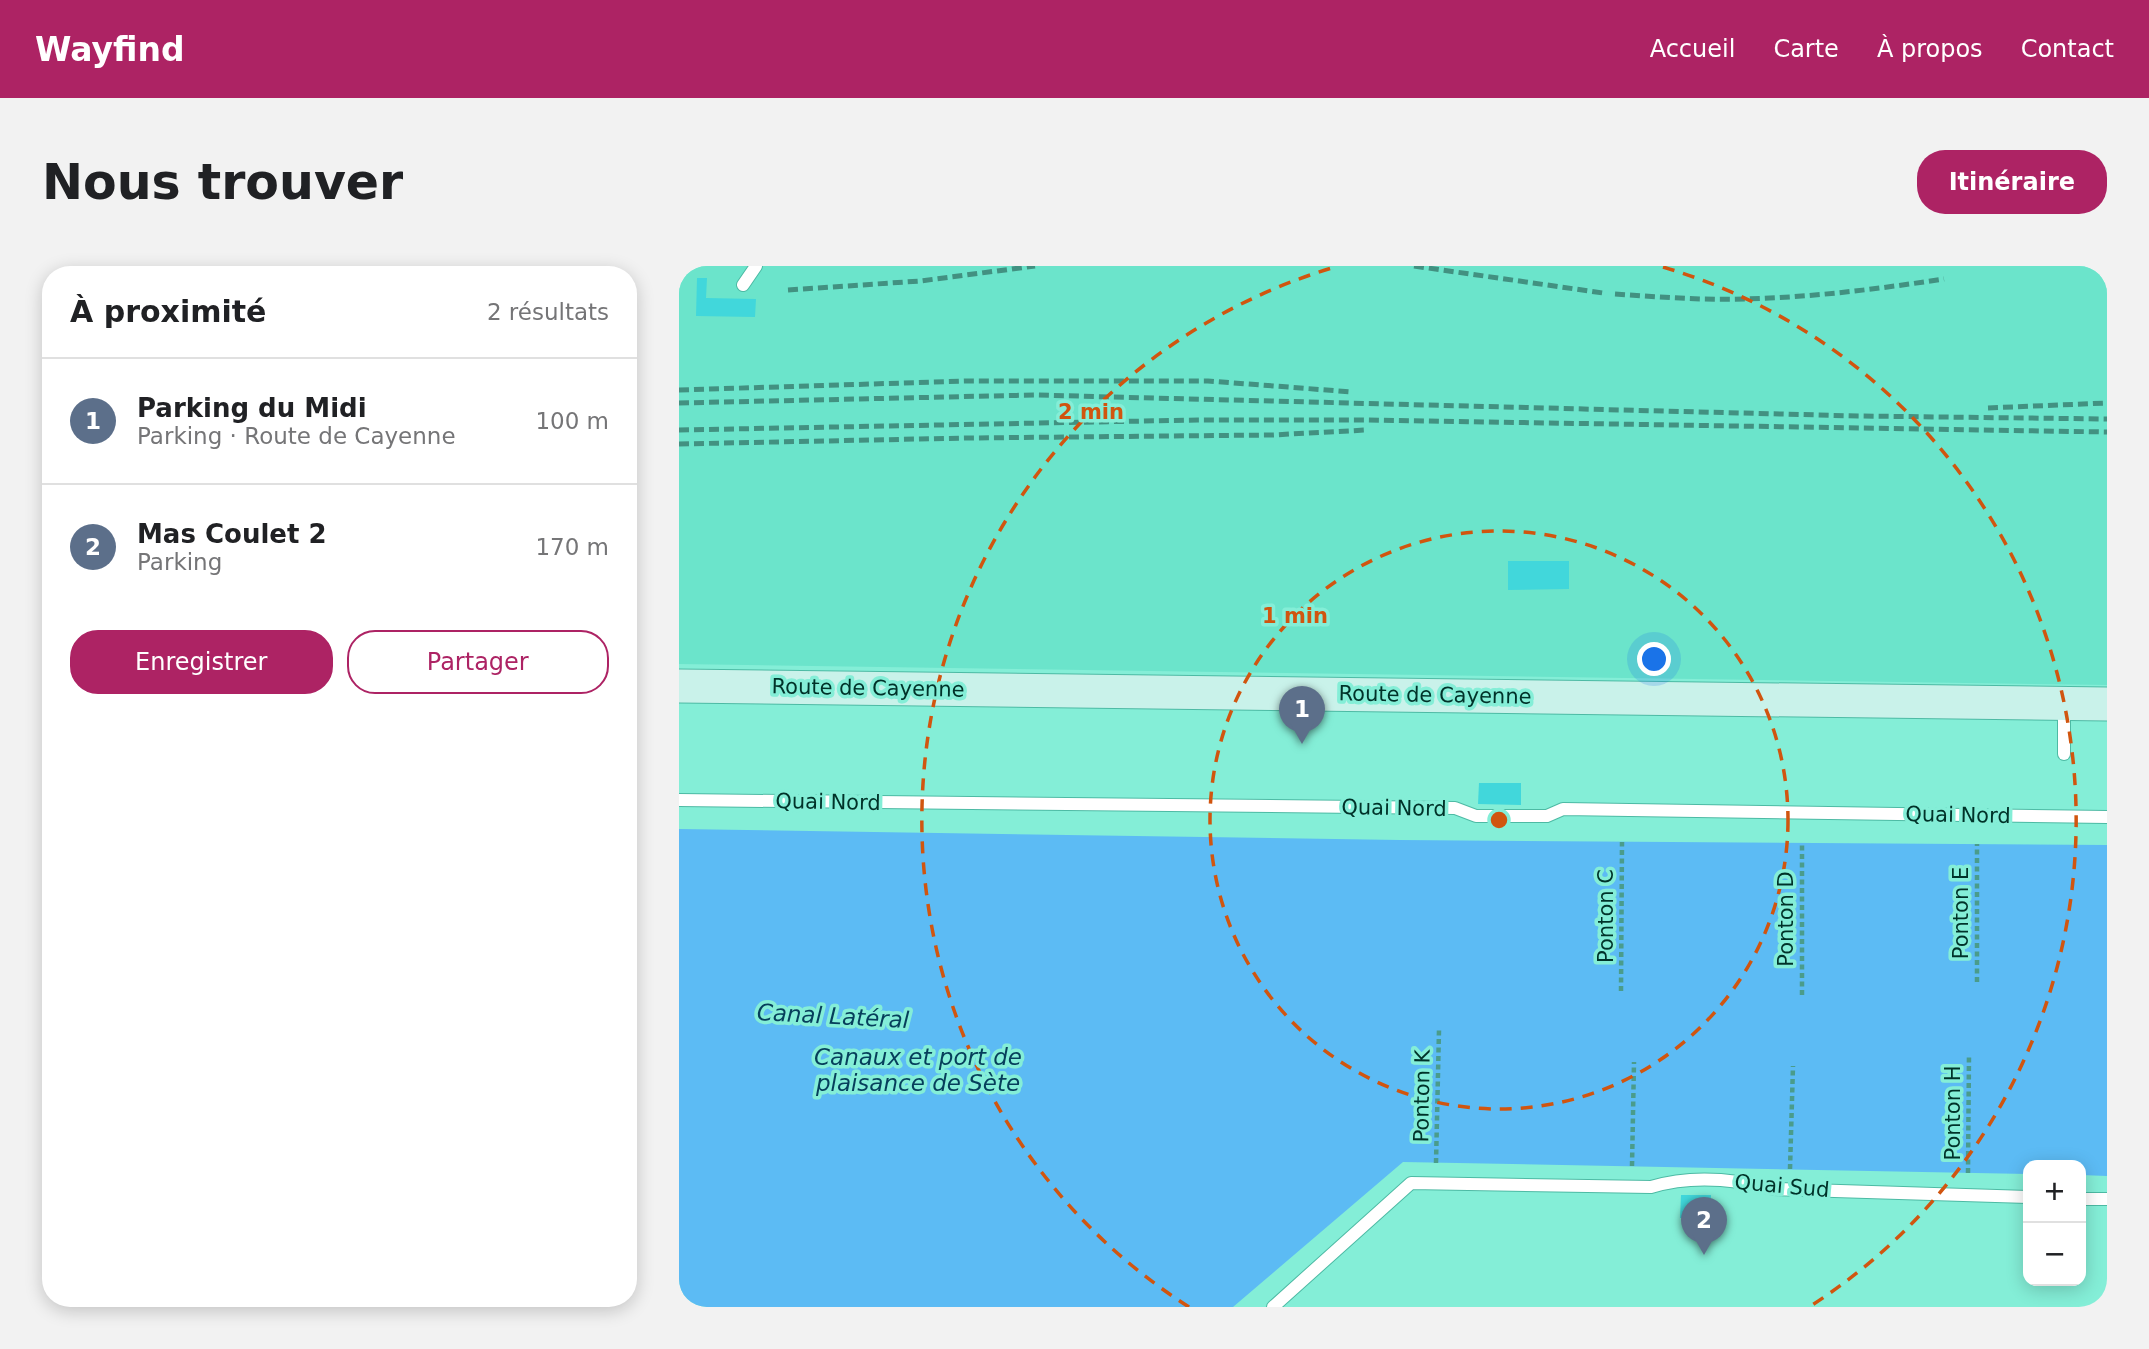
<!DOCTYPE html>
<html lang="fr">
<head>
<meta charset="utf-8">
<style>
  :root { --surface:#fff; --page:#f2f2f2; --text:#202124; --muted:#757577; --line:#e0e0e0; --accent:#ad2364 }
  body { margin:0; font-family:"DejaVu Sans",sans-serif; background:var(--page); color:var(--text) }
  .controls { position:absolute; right:21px; bottom:21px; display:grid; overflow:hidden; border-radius:14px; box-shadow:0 4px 18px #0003 }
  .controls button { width:63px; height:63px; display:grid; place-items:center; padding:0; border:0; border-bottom:2px solid var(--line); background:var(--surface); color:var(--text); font:35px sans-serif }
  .you { position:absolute; left:976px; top:394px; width:24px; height:24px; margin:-18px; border:5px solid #fff; border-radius:50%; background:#1a73e8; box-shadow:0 0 0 10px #1a73e833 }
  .badge { display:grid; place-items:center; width:46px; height:46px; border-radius:50%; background:var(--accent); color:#fff; font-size:23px; font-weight:700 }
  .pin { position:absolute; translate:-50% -58px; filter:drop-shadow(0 2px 4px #0008) }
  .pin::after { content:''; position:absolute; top:37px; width:24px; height:21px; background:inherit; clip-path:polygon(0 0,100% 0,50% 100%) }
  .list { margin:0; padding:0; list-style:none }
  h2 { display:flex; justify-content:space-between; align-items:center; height:91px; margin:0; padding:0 28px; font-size:30px }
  h2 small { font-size:23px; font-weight:400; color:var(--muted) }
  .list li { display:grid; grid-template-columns:46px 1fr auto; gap:21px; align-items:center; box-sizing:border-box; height:126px; padding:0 28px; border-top:2px solid var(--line) }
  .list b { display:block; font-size:26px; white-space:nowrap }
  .list p { margin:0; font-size:23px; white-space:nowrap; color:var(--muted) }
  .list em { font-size:23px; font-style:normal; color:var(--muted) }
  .actions { display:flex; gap:14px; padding:21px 28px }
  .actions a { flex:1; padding:16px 0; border:2px solid var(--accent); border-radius:28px; text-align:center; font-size:24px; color:var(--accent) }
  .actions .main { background:var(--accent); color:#fff }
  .map { position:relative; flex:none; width:1428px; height:1041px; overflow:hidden; border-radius:28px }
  header { display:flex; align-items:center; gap:42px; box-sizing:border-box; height:98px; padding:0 35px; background:var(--accent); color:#fff }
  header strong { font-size:33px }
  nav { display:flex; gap:38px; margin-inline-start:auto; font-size:24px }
  .intro { display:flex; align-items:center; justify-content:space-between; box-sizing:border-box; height:168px; padding:0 42px }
  h1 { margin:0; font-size:49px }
  .button { padding:18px 32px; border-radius:28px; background:var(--accent); color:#fff; font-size:24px; font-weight:700 }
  main { display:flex; gap:42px; padding:0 42px }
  aside { flex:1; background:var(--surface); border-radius:28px; box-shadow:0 4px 18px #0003 }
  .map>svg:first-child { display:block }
  .built { fill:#6be4cb }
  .water { fill:#5cbbf4 }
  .building { fill:#41d7db }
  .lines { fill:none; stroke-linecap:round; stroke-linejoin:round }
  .lane-casing { stroke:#4dbaa4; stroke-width:14 }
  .secondary-casing { stroke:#4dbaa4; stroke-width:35 }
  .path { stroke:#4a9c8b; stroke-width:4.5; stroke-dasharray:5 3.5; stroke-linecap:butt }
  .lane { stroke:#fff; stroke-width:12 }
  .secondary { stroke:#c9f2ea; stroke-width:33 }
  .rail { stroke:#429181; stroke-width:5; stroke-dasharray:10 5; stroke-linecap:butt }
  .ring { fill:none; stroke:#d1550f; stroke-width:3.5; stroke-dasharray:12 9 }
  .labels { text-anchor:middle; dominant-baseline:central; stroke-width:7; stroke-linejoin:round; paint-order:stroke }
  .street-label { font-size:21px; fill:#003229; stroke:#84eed7 }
  .water-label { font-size:23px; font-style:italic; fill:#063e5b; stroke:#84eed7 }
  .centre { fill:#d1550f; stroke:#84eed7; stroke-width:3.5 }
  .ring-label { font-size:21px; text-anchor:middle; font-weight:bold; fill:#d1550f; stroke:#84eed7; stroke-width:7; stroke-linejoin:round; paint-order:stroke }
</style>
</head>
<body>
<header>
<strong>Wayfind</strong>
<nav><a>Accueil</a><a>Carte</a><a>À propos</a><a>Contact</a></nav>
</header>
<div class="intro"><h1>Nous trouver</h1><a class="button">Itinéraire</a></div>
<main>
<aside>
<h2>À proximité<small>2 résultats</small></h2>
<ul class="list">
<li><span class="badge" style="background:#5c6f8a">1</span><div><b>Parking du Midi</b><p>Parking · Route de Cayenne</p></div><em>100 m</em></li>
<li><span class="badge" style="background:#5c6f8a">2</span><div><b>Mas Coulet 2</b><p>Parking</p></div><em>170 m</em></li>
</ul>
<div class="actions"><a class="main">Enregistrer</a><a>Partager</a></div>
</aside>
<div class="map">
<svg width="1428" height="1041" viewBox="0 0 1428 1041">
  <rect width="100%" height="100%" fill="#84eed7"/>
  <!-- built -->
  <polygon class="built" points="0,0 1428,0 1428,419 0,398"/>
  <!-- water -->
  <polygon class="water" points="0,563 721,574 1428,579 1428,910 1402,909 1402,899 1349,899 1349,908 724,896 554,1041 0,1041"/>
  <!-- building -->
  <g class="building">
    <polygon points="18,12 28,12 27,32 77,33 76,51 17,50"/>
    <polygon points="829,295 890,295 890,323 829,324"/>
    <polygon points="800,517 842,517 842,539 799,538"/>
    <polygon points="1002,929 1032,929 1032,953 1001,952"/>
  </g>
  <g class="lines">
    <defs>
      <g id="lane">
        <polyline points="64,19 77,0"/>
        <polyline points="1385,438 1385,488"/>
        <polyline points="0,534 776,542 797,550 868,550 884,543 1428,551"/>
        <polyline points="1402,933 1428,933"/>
        <path d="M594,1041L732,917L972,921C1011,909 1056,913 1095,923L1349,931"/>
      </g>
      <polyline id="secondary" points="0,420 1428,438"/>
    </defs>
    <!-- lane casing -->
    <use href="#lane" class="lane-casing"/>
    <!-- secondary casing -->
    <use href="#secondary" class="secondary-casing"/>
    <!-- path -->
    <g class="path">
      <polyline points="1298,716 1298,578"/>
      <polyline points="942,725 943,576"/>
      <polyline points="1123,729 1123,577"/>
      <polyline points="757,897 760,764"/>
      <polyline points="953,900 955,796"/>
      <polyline points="1111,903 1114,800"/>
      <polyline points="1289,907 1290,788"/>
    </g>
    <!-- lane -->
    <use href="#lane" class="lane"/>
    <!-- secondary -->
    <use href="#secondary" class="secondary"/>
    <!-- rail -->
    <g class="rail">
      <polyline points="735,0 924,27"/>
      <polyline points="109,24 241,15 356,0"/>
      <path d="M936,28C965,30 994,32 1023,33C1104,35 1185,25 1265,13"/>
      <polyline points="0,124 288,115 529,115 674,126"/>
      <polyline points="0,137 356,129 1179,150 1428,153"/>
      <polyline points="1309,142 1428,137"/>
      <polyline points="0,164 519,154 686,154 1428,166"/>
      <polyline points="0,178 288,172 593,169 687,164"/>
    </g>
  </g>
  <!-- distance rings -->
  <g class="ring">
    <circle cx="820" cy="554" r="289"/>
    <path d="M510 1041A577 577 0 0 1 656 1M984 1A577 577 0 0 1 1130 1041"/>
  </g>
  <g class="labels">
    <!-- street labels -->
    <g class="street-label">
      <text transform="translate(189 422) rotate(1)">Route de Cayenne</text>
      <text transform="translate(756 429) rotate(1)">Route de Cayenne</text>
      <text transform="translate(149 536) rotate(1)">Quai Nord</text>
      <text transform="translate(715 542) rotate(1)">Quai Nord</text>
      <text transform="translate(1279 549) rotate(1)">Quai Nord</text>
      <text transform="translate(1282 647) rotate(-90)">Ponton E</text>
      <text transform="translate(927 650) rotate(-90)">Ponton C</text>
      <text transform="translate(1107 653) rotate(-90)">Ponton D</text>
      <text transform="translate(743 830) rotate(-89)">Ponton K</text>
      <text transform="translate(1274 847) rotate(-90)">Ponton H</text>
      <text transform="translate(1103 920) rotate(5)">Quai Sud</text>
    </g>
    <!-- water labels -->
    <g class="water-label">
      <text transform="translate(154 750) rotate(3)">Canal Latéral</text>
      <text x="239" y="791">Canaux et port de<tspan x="239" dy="26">plaisance de Sète</tspan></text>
    </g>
  </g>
  <circle cx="820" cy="554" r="10" class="centre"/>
  <g class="ring-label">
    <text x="412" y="153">2 min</text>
    <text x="616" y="357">1 min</text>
  </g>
</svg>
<div class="controls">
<button>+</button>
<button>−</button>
</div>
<div class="you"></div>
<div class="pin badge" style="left:623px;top:478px;background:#5c6f8a">1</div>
<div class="pin badge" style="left:1025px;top:989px;background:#5c6f8a">2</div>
</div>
</main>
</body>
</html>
